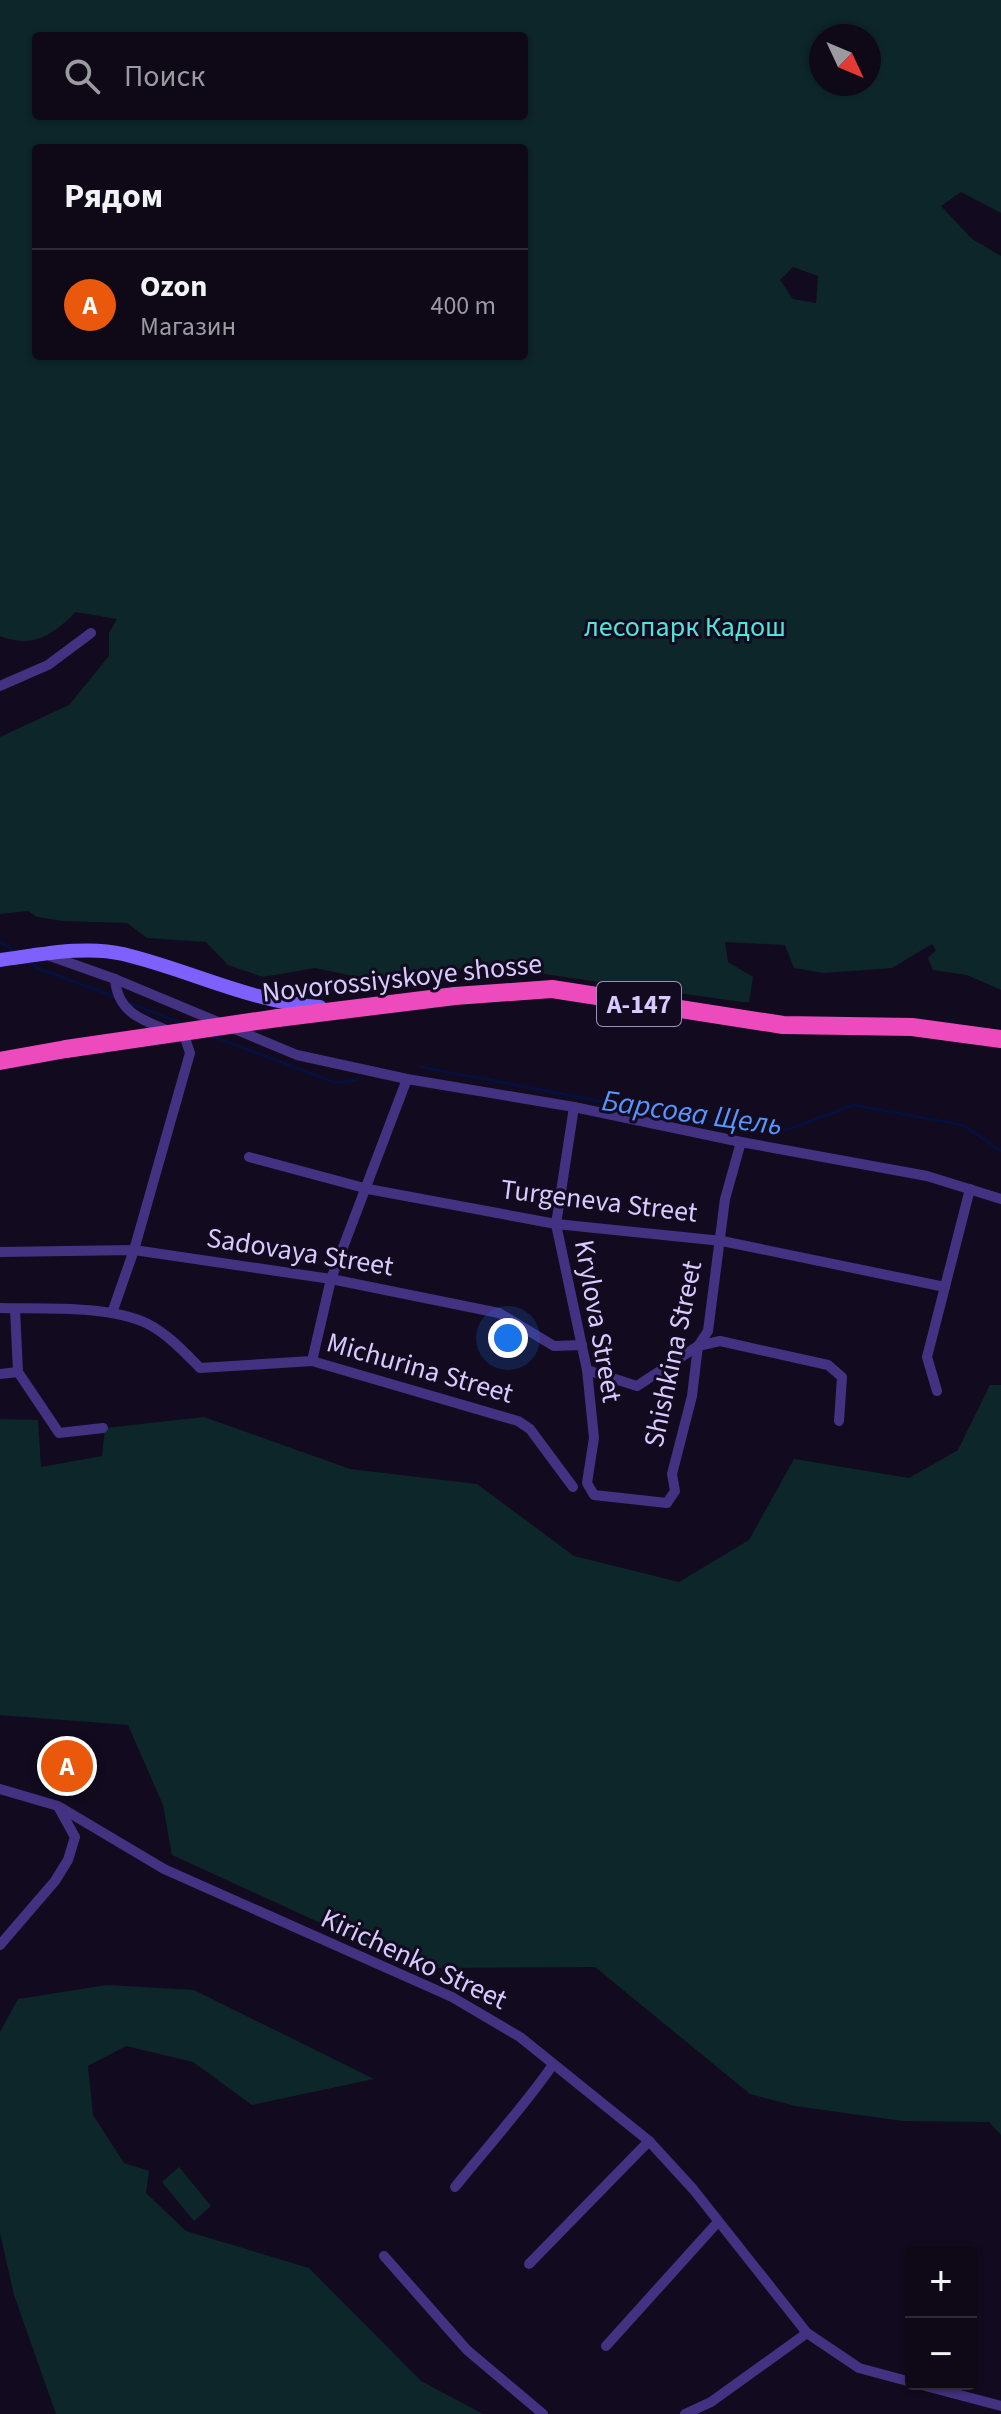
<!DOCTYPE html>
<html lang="ru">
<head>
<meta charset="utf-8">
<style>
  :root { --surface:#0e0817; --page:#1c1624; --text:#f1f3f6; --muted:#9b9aa1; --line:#2e2936; --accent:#ea580c }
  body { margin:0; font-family:"Source Sans 3",sans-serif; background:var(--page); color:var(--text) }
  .controls { position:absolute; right:24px; bottom:24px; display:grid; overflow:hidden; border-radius:8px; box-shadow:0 2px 6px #0004 }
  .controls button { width:72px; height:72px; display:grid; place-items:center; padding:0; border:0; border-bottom:2px solid var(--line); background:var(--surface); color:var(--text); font:40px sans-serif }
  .compass { position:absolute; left:809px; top:24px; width:72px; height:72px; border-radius:50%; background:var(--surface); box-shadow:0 2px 6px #0004; rotate:134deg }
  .you { position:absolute; left:508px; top:1338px; width:28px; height:28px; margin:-20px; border:6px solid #fff; border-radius:50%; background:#1a73e8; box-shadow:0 0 0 12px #1a73e833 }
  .badge { display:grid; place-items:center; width:52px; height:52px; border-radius:50%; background:var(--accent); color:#fff; font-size:26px; font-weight:700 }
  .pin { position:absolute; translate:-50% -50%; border:4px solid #fff; box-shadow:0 2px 8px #0006 }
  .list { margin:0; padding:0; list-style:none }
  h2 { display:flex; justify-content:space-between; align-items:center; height:104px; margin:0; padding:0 32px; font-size:34px }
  h2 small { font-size:26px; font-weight:400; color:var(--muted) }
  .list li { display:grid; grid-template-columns:52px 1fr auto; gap:24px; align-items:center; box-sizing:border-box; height:112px; padding:0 32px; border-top:2px solid var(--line) }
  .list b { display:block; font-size:30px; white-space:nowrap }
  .list p { margin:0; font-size:26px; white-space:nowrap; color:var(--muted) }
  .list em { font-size:26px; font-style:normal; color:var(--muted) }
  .icon { flex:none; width:44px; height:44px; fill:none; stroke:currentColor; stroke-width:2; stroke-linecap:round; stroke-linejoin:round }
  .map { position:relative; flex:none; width:1001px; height:2414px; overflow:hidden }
  .search { position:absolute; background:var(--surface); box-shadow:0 2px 6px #0004; left:32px; top:32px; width:496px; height:88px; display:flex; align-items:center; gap:20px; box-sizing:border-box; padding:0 28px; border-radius:8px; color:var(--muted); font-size:30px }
  .panel { position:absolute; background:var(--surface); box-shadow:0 2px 6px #0004; left:32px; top:144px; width:496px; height:216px; border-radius:8px }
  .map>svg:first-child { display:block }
  .green { fill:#0d2629; fill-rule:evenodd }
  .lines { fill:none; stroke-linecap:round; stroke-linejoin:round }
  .stream { stroke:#06103d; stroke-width:3 }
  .minor { stroke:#433281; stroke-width:10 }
  .secondary { stroke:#7e60ff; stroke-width:14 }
  .trunk { stroke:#ed4abe; stroke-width:18 }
  .trunk-bridge { stroke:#ed4abe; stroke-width:18 }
  .labels { text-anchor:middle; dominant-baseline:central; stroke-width:6; stroke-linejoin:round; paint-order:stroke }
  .shield { fill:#120b1f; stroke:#9d90bc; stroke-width:2 }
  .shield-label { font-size:26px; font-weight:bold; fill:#d8c9ff }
  .park-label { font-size:28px; fill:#4de6da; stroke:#120b1f }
  .street-label { font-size:28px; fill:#d8c9ff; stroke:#120b1f }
  .water-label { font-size:30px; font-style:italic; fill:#5795ff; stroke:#120b1f }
</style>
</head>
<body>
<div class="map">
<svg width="1001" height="2414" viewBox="0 0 1001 2414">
  <rect width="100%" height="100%" fill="#120b1f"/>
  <!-- green -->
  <g class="green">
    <path d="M0,0H1001V213L961,192L941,206L972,239L1001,256V990L967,975L933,970L928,958L936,950L932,944L892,968L824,973L794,968L785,945L725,942L728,962L753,977L749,1002H742L493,967L439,970L415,979L358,977L315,968L263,977L228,965L206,942L147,938L127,923L63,921L37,917L28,911L0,914V737L69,705L109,656V633L117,619L76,612C52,635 34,649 0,636ZM524,36V116H36V36ZM869,36V84H821V36ZM36,148H524V356H36ZM793,267L818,276L816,303L793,299L780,280Z"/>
    <polygon points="990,1385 1001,1385 1001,2135 989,2122 903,2121 795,2106 750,2094 595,1967 437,1968 353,1938 172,1855 163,1805 128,1725 0,1715 0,1419 38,1420 41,1467 102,1456 105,1428 204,1417 350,1469 477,1484 574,1556 679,1582 749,1540 794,1459 909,1478 958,1450"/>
    <polygon points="107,1985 194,1990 374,2079 252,2105 193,2062 126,2046 88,2066 93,2115 124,2163 149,2171 146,2193 186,2231 309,2268 421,2381 483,2414 56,2414 14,2295 0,2233 0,2032 18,1999"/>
    <polygon points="179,2167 211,2206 194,2221 162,2182"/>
  </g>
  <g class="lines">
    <!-- stream -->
    <g class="stream">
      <polyline points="0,942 15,951"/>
      <polyline points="28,960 39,969 116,997"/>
      <polyline points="127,1002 183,1024"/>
      <polyline points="212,1036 336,1083 356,1080"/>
      <polyline points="421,1067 698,1120 787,1130 853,1105 963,1125 1001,1151"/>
    </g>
    <!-- minor -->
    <g class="minor">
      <polyline points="0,686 48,665 91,633"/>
      <polyline points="50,956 115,979 297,1055 407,1079 574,1107 741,1142 927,1176 1001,1199"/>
      <polyline points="574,1107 556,1224 587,1370 594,1438 587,1483 594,1495 667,1503 675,1491 672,1474 692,1396 698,1346 708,1331 725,1199 741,1142"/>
      <polyline points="249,1157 368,1189 556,1224 722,1241 945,1287"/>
      <polyline points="0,1252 134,1250 331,1279 499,1313 554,1346 582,1345"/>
      <path d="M0,1308C43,1309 110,1305 148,1324C169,1335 184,1352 200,1368L312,1361L518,1421L530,1429L573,1487"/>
      <polyline points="15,1309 18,1372"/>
      <path d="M112,1313L134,1250L190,1053L185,1038C154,1022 118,1020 115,979"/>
      <polyline points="312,1361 331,1279 407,1079"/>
      <polyline points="587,1370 637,1386 698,1346 720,1341 828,1365 842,1377 839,1421"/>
      <polyline points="0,1374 18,1372 59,1433 103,1428"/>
      <polyline points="937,1391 927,1357 970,1189"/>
      <polyline points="0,1789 58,1806 164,1869 452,1997 520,2037 649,2141 693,2189 807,2333 859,2368 911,2382"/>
      <polyline points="0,1945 55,1881 68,1860 75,1837 59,1808"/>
      <path d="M455,2187C487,2147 522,2109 552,2066"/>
      <polyline points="384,2256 467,2350 543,2414"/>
      <polyline points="529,2264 649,2141"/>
      <polyline points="606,2346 717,2223"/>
      <polyline points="918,2384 1001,2406"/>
      <polyline points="685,2414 711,2402 807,2333"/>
    </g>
    <!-- secondary -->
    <path class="secondary" d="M0,960C39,955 85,945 123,954C190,970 250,1002 320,1007"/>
    <!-- trunk -->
    <g class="trunk">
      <polyline points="278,1018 455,996 552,989 783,1025 912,1027 1001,1039"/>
      <polyline points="0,1061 66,1049"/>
    </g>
    <!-- trunk-bridge -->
    <polyline class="trunk-bridge" points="66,1049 278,1018"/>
  </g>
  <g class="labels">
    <!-- shield labels -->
    <rect class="shield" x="597" y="982" width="84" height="44" rx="6"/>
    <g class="shield-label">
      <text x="639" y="1004">А-147</text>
    </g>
    <!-- park labels -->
    <g class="park-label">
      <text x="685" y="627">лесопарк Кадош</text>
    </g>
    <!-- street labels -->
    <g class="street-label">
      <text transform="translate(402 978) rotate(-6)">Novorossiyskoye shosse</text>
      <text transform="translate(599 1201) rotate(7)">Turgeneva Street</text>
      <text transform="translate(300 1252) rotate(9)">Sadovaya Street</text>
      <text transform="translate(598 1321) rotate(80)">Krylova Street</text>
      <text transform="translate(673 1354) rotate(-78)">Shishkina Street</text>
      <text transform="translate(420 1368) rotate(16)">Michurina Street</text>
      <text transform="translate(414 1959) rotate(25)">Kirichenko Street</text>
    </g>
    <!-- water labels -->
    <g class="water-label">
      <text transform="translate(692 1113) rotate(8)">Барсова Щель</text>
    </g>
  </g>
</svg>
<div class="controls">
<button>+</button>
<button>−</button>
</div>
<svg class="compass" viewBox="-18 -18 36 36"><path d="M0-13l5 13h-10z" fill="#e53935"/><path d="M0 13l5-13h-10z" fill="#9b9aa1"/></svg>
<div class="you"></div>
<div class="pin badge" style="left:67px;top:1766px">A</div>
<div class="search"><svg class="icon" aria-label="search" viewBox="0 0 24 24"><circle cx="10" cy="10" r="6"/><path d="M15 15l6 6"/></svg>Поиск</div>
<section class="panel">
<h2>Рядом<small></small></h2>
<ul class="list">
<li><span class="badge">A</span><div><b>Ozon</b><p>Магазин</p></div><em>400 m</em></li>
</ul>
</section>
</div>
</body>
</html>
